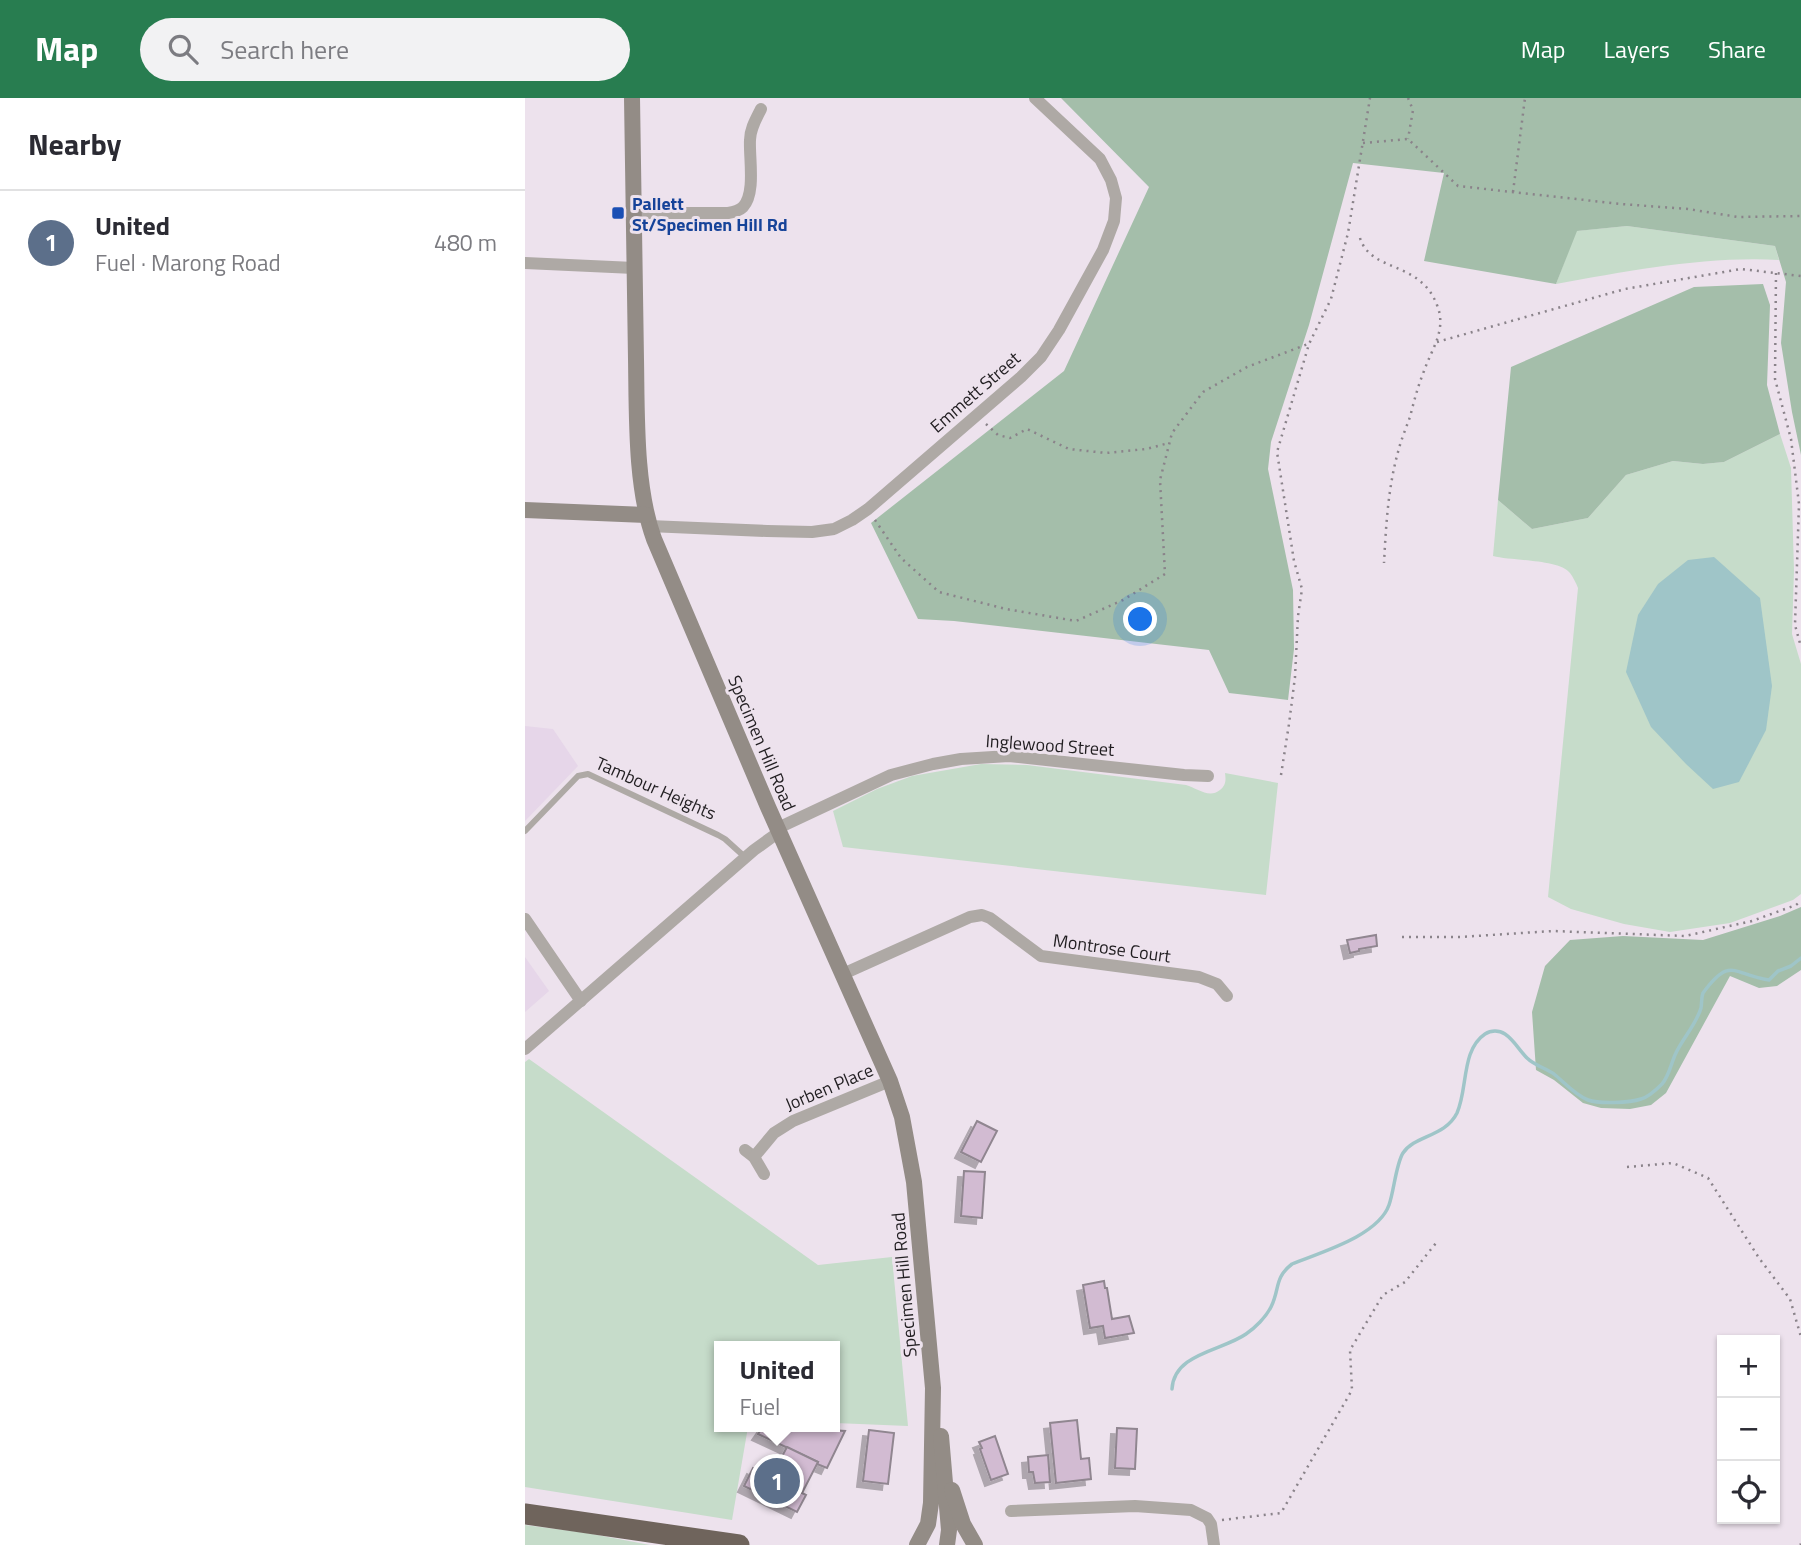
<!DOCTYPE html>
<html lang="en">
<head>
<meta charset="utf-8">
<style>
  :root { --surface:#fff; --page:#f2f2f3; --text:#2b2b33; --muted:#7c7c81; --line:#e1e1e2; --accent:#287d50 }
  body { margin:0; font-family:"Titillium Web",sans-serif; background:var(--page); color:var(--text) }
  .controls { position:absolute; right:21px; bottom:21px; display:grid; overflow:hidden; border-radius:0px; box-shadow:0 2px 5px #0004 }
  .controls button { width:63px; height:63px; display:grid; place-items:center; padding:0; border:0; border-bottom:2px solid var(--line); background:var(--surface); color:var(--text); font:35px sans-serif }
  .you { position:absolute; left:616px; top:522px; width:24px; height:24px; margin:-18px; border:5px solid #fff; border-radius:50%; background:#1a73e8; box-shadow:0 0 0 10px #1a73e833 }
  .badge { display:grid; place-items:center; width:46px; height:46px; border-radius:50%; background:var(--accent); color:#fff; font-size:23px; font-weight:700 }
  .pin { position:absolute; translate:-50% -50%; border:4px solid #fff; box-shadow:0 2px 7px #0006 }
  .popup { position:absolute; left:189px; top:1243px; width:126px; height:91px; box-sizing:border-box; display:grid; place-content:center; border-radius:0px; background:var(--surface); filter:drop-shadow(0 2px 5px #0005); font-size:23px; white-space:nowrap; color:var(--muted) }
  .popup b { font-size:26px; color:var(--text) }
  .popup::after { content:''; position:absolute; left:50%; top:100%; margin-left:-14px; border:14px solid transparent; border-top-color:var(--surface) }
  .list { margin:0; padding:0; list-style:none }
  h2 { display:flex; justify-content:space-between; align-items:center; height:91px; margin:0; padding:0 28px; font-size:30px }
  h2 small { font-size:23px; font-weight:400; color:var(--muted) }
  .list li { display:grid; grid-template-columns:46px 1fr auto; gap:21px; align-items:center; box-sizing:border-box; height:105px; padding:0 28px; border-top:2px solid var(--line) }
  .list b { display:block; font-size:26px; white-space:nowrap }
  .list p { margin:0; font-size:23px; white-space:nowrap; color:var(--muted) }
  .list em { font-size:23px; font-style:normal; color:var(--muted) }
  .icon { flex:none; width:38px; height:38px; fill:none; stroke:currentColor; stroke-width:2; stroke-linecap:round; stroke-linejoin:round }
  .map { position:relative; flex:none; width:1276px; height:1447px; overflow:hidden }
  header { display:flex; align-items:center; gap:42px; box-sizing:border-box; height:98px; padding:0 35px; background:var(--accent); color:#fff }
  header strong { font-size:33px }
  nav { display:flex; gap:38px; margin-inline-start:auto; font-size:24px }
  .search { width:490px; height:63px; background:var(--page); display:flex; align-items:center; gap:18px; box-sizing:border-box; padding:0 24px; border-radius:38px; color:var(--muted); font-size:26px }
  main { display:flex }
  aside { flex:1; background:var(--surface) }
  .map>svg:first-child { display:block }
  .education { fill:#e6d6e9 }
  .green { fill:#c6dcca }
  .forest { fill:#a4beaa }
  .water { fill:#9fc5c8 }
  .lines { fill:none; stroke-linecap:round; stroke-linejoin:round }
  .stream { stroke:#9fc5c8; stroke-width:3.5 }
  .building { fill:#d2bbd2; stroke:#908690; stroke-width:2; filter:url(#shadow) }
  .path { stroke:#8a838a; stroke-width:2.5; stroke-dasharray:2 5; stroke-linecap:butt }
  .lane { stroke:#aea9a5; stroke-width:6 }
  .street { stroke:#aea9a5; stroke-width:12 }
  .secondary { stroke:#938c86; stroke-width:16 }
  .highway { stroke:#6f645c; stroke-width:21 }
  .transit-dot { fill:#1a4fb4; stroke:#ede2ed; stroke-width:2.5 }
  .labels { text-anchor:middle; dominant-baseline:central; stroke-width:6; stroke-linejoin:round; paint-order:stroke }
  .transit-label { font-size:18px; font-weight:bold; fill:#164399; stroke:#ede2ed; text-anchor:start }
  .street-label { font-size:18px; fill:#211e21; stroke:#ede2ed }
</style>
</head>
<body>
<header>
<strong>Map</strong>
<div class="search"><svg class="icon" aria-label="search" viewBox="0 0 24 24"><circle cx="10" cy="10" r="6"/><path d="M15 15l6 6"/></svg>Search here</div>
<nav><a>Map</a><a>Layers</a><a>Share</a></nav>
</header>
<main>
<aside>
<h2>Nearby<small></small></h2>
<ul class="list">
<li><span class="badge" style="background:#5c6f8a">1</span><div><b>United</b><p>Fuel · Marong Road</p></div><em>480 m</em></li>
</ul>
</aside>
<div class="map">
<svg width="1276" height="1447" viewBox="0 0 1276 1447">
  <defs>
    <filter id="shadow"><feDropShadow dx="-6" dy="6" stdDeviation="0" flood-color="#0004"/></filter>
  </defs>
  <rect width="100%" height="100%" fill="#ede2ed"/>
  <!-- education -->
  <g class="education">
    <polygon points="0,628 28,631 53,668 0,723"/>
    <polygon points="0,859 24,893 0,914"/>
  </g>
  <!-- green -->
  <g class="green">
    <path d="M1102,128L1250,148L1254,162C1180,158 1104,173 1031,186L1051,133Z"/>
    <path d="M1255,336L1266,370L1269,472L1267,536L1276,566V796L1268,802L1205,825L1145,834L1099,826L1046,811L1023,799L1053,490C1051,485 1048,479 1045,475C1034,461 987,463 968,458L973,402L1007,431L1063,420L1101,377L1148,363L1178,366L1199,364Z"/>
    <path d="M456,666L502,667L661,687C672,690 684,701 695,692C701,687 701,682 700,675L753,685L741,797L318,749L308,713L352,691L387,678Z"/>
    <polygon points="4,961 293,1167 367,1159 383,1328 310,1325 310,1248 194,1248 194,1329 223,1329 207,1422 0,1389 0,964"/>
    <polygon points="0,1427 62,1435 125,1447 0,1447"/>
  </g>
  <!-- forest -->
  <g class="forest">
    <polygon points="536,0 1276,0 1276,357 1267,314 1256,245 1261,184 1250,148 1102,128 1052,133 1031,186 899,163 919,75 828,65 784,227 746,344 743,371 768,492 769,551 763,602 704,595 684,552 429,523 393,521 346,425 539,273 624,89"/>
    <polygon points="1238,186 1245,207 1242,287 1255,336 1199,364 1178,366 1148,363 1101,377 1063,420 1007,431 973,402 986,269 1169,189"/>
    <polygon points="1276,809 1276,872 1252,888 1234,890 1205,878 1141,995 1126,1007 1105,1011 1076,1010 1058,1005 1029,982 1011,972 1007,914 1020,868 1045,842 1098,838 1178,842 1255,818"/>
  </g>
  <!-- water -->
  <polygon class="water" points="1189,459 1235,500 1247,588 1241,632 1214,684 1188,691 1161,666 1126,629 1101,574 1113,517 1133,486 1163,462"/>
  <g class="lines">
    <!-- stream -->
    <path class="stream" d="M647,1291C649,1255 697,1253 721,1236C730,1230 741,1219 746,1209C755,1191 749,1180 767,1166C796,1154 853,1138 864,1107C869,1093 871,1066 878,1055C890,1037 920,1039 932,1015C943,991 936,952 960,936C966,932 974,932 980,936C989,942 994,952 1002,960C1009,967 1020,970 1029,976C1040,985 1050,997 1063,1002C1074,1006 1104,1005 1116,1001C1124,999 1131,992 1137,986C1144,978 1146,966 1150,957C1157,941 1171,927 1176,910C1177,905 1176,900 1178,895C1206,857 1208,877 1244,882L1253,873L1266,868L1276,860"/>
  </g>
  <!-- building -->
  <g class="building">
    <polygon points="851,837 852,848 834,851 834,853 825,855 822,842"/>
    <polygon points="452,1023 472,1033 456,1064 436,1054"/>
    <polygon points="439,1073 460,1074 457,1120 436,1118"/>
    <polygon points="579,1183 580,1190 582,1190 587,1221 604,1218 609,1235 580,1240 578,1228 565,1230 558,1187"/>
    <polygon points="552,1322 556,1361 564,1360 566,1381 531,1385 525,1325"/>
    <polygon points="238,1329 250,1329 320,1333 302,1370 292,1366 293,1364 233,1336"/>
    <polygon points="592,1330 612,1331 610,1371 590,1370"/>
    <polygon points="344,1332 369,1335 363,1386 338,1383"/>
    <polygon points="470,1338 483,1376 466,1382 455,1351 457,1350 454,1344"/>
    <polygon points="262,1349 293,1364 277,1395 281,1397 272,1414 219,1388 228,1370 246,1379"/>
    <polygon points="523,1357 525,1384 510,1385 508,1374 504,1374 503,1359"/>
  </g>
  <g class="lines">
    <!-- path -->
    <g class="path">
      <polyline points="883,0 888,12 883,41"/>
      <polyline points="838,45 883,41 933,88 1096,106 1163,111 1213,119 1276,118"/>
      <polyline points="988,94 1000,0"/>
      <path d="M835,140C846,175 895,162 912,207C922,232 907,250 899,273C893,288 889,303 885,319C881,330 876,342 873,354C863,390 861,428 859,465"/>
      <polyline points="1251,175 1250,281 1266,341 1274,406 1270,527 1276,549"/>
      <polyline points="912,244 1100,191 1216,171 1276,178"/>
      <polyline points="461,326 473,337 485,340 502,331 544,351 581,355 621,351 644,345"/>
      <polyline points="350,422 376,460 414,494 481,511 551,523 598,502 640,476 635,382 647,335 678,294 722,269 783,246"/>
      <polyline points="756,677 764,626 770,579 773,518 777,491 769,463 752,354 784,246 806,201 823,135 845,0"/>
      <polyline points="877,839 935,839 1028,833 1160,838 1227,823 1271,807 1276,803"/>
      <polyline points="1102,1069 1148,1065 1183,1080 1234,1160 1265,1201 1276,1239"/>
      <polyline points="697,1422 756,1415 827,1292 825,1252 858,1197 880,1184 911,1145"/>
      <polyline points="1275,1447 1276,1446"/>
    </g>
    <!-- lane -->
    <polyline class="lane" points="0,733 53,678 63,676 193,737 200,741 221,760"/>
    <!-- street -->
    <g class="street">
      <path d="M109,115H203C209,114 214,113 218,109C231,95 224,60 225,42C225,31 231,21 236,11"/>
      <polyline points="0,165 109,170"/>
      <polyline points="124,428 242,433 287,434 309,431 327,422 343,411 496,279 516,259 534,232 578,152 589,123 591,100 586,82 575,61 510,0"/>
      <polyline points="253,730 366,677 408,666 436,661 484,658 659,677 683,678"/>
      <polyline points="0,821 56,903"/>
      <polyline points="318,876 445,819 457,817 465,820 516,858 674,879 692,886 702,898"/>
      <polyline points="0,951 229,752 254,734"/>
      <polyline points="220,1052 229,1059 239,1076"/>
      <polyline points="229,1059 249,1035 268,1023 365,983"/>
      <polyline points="486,1413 610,1408 666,1412 682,1420 686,1426 689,1447"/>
    </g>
    <!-- secondary -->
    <g class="secondary">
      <path d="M107,0C109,87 110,174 111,261C112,317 110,389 129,441L243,709L365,983L377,1019L389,1084L408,1290L406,1405L403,1426L392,1447"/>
      <polyline points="0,412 121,417"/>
      <polyline points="416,1338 424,1432 422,1447"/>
      <polyline points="427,1392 438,1426 450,1447"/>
    </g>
    <!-- highway -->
    <polyline class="highway" points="0,1416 214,1447"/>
  </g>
  <!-- markers -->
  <rect class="transit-dot" x="86" y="108" width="14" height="14" rx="3.5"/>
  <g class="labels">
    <!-- transit labels -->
    <g class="transit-label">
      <text x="107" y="105">Pallett<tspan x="107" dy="21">St/Specimen Hill Rd</tspan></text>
    </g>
    <!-- street labels -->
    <g class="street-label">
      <text transform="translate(450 294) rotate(-41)">Emmett Street</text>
      <text transform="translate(237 645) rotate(67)">Specimen Hill Road</text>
      <text transform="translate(525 647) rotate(4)">Inglewood Street</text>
      <text transform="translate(131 690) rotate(24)">Tambour Heights</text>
      <text transform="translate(587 850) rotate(8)">Montrose Court</text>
      <text transform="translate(304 989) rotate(-23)">Jorben Place</text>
      <text transform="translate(379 1187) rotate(-95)">Specimen Hill Road</text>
    </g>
  </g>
</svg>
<div class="controls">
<button>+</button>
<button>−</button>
<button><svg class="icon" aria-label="locate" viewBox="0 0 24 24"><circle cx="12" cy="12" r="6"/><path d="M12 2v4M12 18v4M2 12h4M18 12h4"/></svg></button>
</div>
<div class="you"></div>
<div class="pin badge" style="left:252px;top:1383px;background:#5c6f8a">1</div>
<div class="popup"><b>United</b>Fuel</div>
</div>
</main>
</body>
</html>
